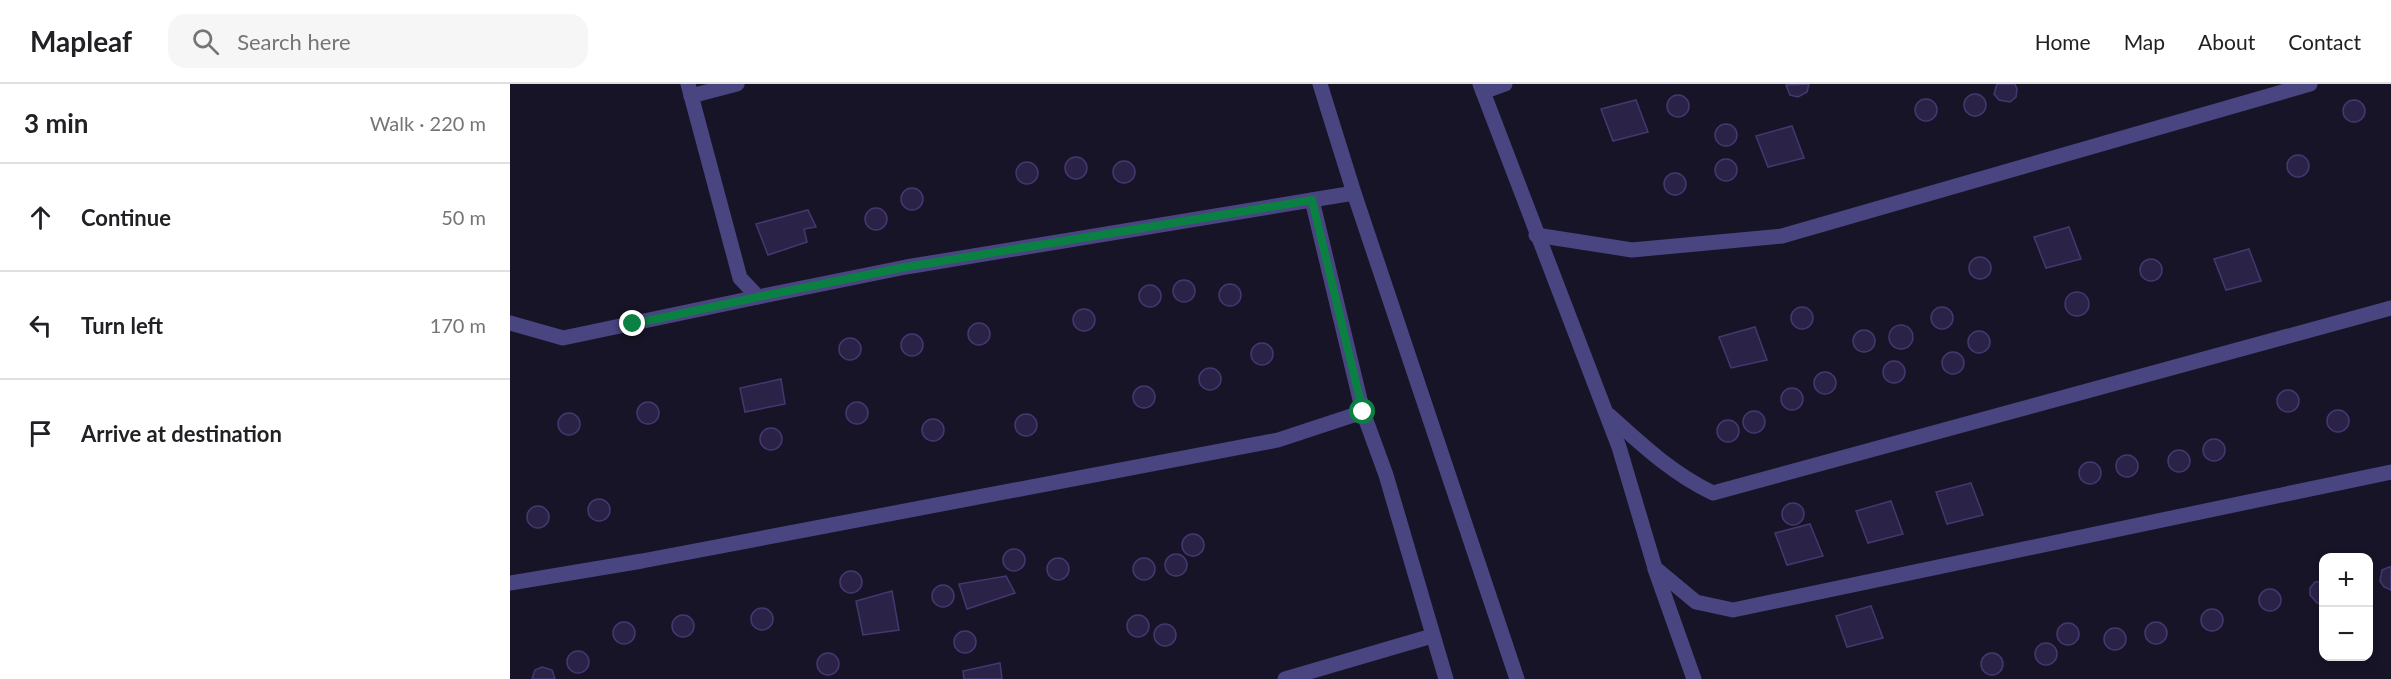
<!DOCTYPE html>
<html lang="en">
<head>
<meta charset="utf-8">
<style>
  :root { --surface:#fff; --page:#f6f6f6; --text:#202124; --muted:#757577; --line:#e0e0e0 }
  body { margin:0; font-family:Lato,sans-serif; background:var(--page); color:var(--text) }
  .controls { position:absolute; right:18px; bottom:18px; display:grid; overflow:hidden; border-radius:12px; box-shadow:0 3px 9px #0003 }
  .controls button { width:54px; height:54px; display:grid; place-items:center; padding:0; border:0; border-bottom:2px solid var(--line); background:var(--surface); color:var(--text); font:30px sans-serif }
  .stop { position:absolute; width:18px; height:18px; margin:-14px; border:4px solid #0b8043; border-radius:50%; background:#fff }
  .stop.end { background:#0b8043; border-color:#fff; box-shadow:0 2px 6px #0008 }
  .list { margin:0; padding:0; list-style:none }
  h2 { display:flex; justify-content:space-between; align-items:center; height:78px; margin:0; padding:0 24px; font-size:26px }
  h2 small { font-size:20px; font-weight:400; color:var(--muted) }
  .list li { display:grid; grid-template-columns:39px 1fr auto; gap:18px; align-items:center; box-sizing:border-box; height:108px; padding:0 24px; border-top:2px solid var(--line) }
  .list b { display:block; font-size:22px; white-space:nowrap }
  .list em { font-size:20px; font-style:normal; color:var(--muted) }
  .icon { flex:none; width:33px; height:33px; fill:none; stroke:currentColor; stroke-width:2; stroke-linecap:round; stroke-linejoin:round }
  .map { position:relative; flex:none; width:1881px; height:595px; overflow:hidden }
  header { display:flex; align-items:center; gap:36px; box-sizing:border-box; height:84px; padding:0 30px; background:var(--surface); border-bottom:2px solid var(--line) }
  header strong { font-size:28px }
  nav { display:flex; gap:33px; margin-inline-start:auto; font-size:21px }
  .search { width:420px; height:54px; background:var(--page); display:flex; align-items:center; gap:15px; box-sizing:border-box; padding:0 21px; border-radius:18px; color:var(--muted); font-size:22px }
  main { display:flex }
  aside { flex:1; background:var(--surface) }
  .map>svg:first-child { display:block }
  .building { fill:#2b2247; stroke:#44386f; stroke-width:1.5 }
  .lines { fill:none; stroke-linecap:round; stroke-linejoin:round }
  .minor { stroke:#494581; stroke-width:15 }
  .tertiary { stroke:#494581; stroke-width:15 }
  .route { stroke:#0b8043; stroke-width:8 }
</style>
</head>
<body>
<header>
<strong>Mapleaf</strong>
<div class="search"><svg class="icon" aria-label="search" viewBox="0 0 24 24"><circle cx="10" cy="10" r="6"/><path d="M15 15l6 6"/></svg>Search here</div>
<nav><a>Home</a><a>Map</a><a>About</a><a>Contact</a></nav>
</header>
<main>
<aside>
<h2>3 min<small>Walk · 220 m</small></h2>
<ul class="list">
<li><svg class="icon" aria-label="ahead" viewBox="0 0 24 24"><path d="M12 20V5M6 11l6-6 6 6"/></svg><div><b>Continue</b></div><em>50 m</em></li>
<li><svg class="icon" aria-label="left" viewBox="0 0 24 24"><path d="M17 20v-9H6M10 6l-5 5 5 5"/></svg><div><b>Turn left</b></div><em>170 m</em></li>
<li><svg class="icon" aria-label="arrive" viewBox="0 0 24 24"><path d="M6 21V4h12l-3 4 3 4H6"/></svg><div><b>Arrive at destination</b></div></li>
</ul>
</aside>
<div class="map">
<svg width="1881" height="595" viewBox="0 0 1881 595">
  <rect width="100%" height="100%" fill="#181428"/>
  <!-- building -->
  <g class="building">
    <polygon points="1299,0 1297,8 1288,13 1280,11 1276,1"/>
    <polygon points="1487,0 1505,0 1507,5 1506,13 1500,18 1489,16 1484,10"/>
    <circle cx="1465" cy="21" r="11"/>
    <circle cx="1168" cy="22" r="11"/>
    <circle cx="1416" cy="26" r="11"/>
    <circle cx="1844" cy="27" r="11"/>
    <polygon points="1126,16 1138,48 1103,57 1091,25"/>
    <circle cx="1216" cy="51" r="11"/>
    <polygon points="1282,42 1294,74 1258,83 1246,52"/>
    <circle cx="1788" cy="82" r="11"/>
    <circle cx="566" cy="84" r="11"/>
    <circle cx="1216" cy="86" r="11"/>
    <circle cx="614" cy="88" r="11"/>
    <circle cx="517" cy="89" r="11"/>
    <circle cx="1165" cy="100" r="11"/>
    <circle cx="402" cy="115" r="11"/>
    <circle cx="366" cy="135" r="11"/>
    <polygon points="298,126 306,143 294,145 297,158 258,171 246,140"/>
    <polygon points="1559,143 1571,175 1536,184 1524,153"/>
    <polygon points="1739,165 1751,197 1716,206 1704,175"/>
    <circle cx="1470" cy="184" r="11"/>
    <circle cx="1641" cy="186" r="11"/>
    <circle cx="674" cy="207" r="11"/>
    <circle cx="720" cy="211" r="11"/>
    <circle cx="640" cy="212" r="11"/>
    <circle cx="1567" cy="220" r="12"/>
    <circle cx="1292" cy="234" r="11"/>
    <circle cx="1432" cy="234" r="11"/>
    <circle cx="574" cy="236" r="11"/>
    <circle cx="469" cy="250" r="11"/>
    <circle cx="1391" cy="253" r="12"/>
    <polygon points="1245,243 1257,276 1221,284 1209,253"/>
    <circle cx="1354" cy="257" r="11"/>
    <circle cx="1469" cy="258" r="11"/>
    <circle cx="402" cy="261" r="11"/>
    <circle cx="340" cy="265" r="11"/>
    <circle cx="752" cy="270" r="11"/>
    <circle cx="1443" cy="279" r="11"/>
    <circle cx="1384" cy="288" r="11"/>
    <circle cx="700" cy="295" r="11"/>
    <circle cx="1315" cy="299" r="11"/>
    <polygon points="271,295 275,320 235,328 230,304"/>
    <circle cx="634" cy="313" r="11"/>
    <circle cx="1282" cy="315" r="11"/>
    <circle cx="1778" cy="317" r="11"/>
    <circle cx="347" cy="329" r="11"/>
    <circle cx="138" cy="329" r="11"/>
    <circle cx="1828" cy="337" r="11"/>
    <circle cx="1244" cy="338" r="11"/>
    <circle cx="59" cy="340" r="11"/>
    <circle cx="516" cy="341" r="11"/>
    <circle cx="423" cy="346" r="11"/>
    <circle cx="1218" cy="347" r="11"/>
    <circle cx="261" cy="355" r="11"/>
    <circle cx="1704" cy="366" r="11"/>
    <circle cx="1669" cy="377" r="11"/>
    <circle cx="1617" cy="382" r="11"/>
    <circle cx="1580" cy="389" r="11"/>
    <polygon points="1461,399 1473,431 1437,440 1426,408"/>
    <circle cx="89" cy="426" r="11"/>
    <polygon points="1381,417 1393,450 1358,459 1346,427"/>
    <circle cx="1283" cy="430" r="11"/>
    <circle cx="28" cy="433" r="11"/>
    <polygon points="1300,440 1313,472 1277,481 1265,449"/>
    <circle cx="683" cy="461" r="11"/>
    <circle cx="504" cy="476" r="11"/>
    <circle cx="666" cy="481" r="11"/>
    <circle cx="634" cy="485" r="11"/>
    <circle cx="548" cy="485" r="11"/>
    <polygon points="1879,483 1881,483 1881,506 1874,503 1870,497 1872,486"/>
    <circle cx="341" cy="498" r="11"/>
    <polygon points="496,492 505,509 457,525 449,500"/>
    <polygon points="1814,497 1814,519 1807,519 1800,511 1800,504 1805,498"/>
    <circle cx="433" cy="512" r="11"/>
    <circle cx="1760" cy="516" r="11"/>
    <polygon points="382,507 389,546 353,551 346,517"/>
    <polygon points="1361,522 1373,554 1337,563 1326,532"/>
    <circle cx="252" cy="535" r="11"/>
    <circle cx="1702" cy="536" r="11"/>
    <circle cx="628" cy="542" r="11"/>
    <circle cx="173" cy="542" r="11"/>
    <circle cx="114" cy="549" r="11"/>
    <circle cx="1646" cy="549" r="11"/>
    <circle cx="1558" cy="550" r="11"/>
    <circle cx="655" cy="551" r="11"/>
    <circle cx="1605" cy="555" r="11"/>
    <circle cx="455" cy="558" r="11"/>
    <circle cx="1536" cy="570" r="11"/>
    <circle cx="68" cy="578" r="11"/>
    <circle cx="318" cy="580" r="11"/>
    <circle cx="1482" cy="580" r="11"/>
    <polygon points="490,579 492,595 454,595 453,587"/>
    <polygon points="32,583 42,586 45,595 22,595 25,586"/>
  </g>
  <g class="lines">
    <!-- minor -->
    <g class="minor">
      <polyline points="178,0 230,194 248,213 396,183 844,109"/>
      <polyline points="970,0 1109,363 1145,484 1186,518 1223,526 1881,388"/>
      <polyline points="973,8 995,0"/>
      <polyline points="181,12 227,0"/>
      <polyline points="802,116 853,328 876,391 936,595"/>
      <polyline points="1026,151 1122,166 1272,152 1800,0"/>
      <polyline points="0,239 53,254 248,213"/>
      <path d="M1099,331C1132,361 1163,390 1203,409L1881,224"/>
      <polyline points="1145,485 1184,595"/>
      <polyline points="0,499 132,477 768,356 853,328"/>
      <polyline points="775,595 922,552"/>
    </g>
    <!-- tertiary -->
    <polyline class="tertiary" points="810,0 844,109 1007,595"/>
  </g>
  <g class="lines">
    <!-- route -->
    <polyline class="route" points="123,240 248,213 396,183 802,116 853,328"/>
  </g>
</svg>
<div class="controls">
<button>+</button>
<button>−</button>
</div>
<div class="stop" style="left:853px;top:328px"></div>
<div class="stop end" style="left:123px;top:240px"></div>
</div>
</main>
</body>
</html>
